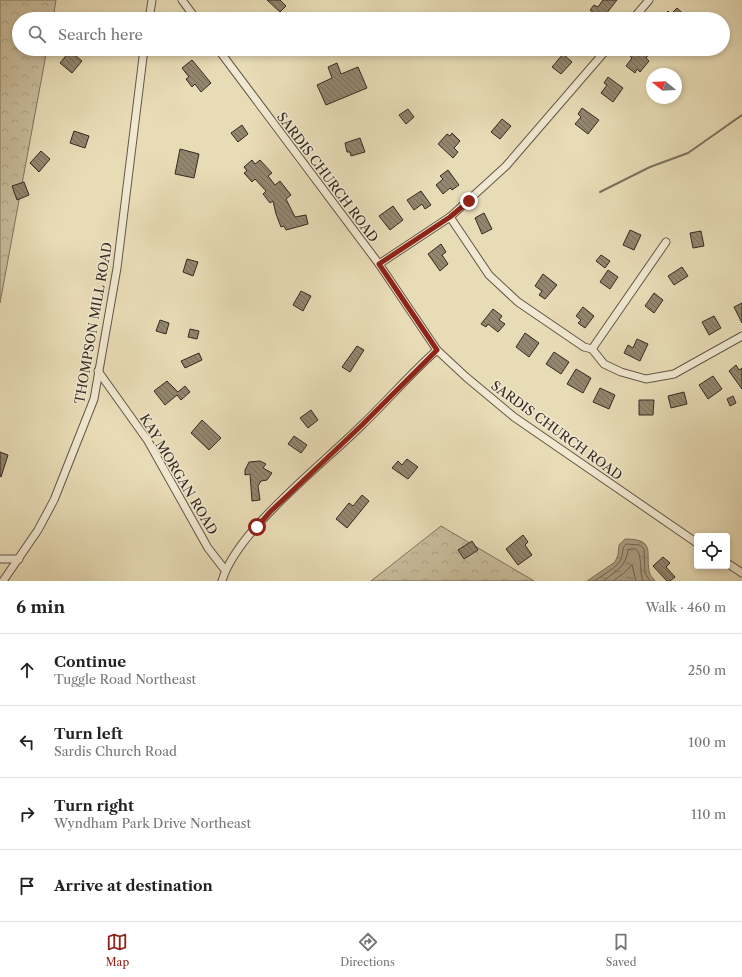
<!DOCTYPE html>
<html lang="en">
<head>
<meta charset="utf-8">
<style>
  :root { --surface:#fff; --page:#f2f2f2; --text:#222; --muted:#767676; --line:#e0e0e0; --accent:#8f2418 }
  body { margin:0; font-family:"Libre Caslon Text",serif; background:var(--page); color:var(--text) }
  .controls { position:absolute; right:12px; bottom:12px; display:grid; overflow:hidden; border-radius:4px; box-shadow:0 2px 6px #0003 }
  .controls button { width:36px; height:36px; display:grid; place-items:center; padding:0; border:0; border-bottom:1px solid var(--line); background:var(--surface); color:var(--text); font:20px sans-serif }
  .compass { position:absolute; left:646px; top:68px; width:36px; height:36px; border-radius:50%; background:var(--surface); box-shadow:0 2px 6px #0003; rotate:288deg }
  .stop { position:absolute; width:12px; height:12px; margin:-9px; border:3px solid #8f2418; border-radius:50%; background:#fff }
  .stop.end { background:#8f2418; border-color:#fff; box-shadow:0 1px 4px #0008 }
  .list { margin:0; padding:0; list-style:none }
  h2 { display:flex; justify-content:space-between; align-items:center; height:52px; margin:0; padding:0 16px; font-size:17px }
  h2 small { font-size:13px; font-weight:400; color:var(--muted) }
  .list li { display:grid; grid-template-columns:26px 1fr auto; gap:12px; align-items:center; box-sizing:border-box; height:72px; padding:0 16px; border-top:1px solid var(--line) }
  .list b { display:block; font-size:15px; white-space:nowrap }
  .list p { margin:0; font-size:13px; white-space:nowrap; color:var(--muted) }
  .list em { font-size:13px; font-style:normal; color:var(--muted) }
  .icon { flex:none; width:22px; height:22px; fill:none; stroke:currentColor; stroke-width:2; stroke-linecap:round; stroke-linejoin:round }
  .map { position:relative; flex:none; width:742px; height:581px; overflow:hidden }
  .search { position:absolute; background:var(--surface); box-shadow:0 2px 6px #0003; left:12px; right:12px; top:12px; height:44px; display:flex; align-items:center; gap:10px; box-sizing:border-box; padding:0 14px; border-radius:22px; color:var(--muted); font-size:15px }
  .sheet { height:340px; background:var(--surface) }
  nav { display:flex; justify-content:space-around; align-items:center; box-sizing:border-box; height:56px; border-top:1px solid var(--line); background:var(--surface); font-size:11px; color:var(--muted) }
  nav a { display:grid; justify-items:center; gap:2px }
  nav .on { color:var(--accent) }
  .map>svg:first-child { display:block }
  .forest { fill:url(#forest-crowns); stroke:#807460 }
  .water { fill:url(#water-ripples); stroke:#7d705d }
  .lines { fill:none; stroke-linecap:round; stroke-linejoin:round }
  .shore { stroke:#726454; stroke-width:1 }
  .stream { stroke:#7d705d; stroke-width:2 }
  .building { fill:url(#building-back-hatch); stroke:#372923 }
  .minor-casing { stroke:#635648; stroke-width:9 }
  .minor { stroke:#f0e8d0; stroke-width:7 }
  .route { stroke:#8f2418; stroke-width:5 }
  .labels { text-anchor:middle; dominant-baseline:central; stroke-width:3; stroke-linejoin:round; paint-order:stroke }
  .street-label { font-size:13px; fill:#372923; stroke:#f0e8d0 }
</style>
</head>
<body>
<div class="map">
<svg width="742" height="581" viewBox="0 0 742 581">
  <defs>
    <pattern id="forest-crowns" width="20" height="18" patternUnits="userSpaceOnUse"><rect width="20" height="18" fill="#cabe9d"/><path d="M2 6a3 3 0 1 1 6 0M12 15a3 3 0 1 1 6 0" fill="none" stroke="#aea387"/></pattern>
    <pattern id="water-ripples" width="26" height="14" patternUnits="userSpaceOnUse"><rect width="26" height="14" fill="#ac9f84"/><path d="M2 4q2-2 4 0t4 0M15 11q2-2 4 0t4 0" fill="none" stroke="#8d826c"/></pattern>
    <pattern id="building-back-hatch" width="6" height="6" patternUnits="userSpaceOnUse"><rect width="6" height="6" fill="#93866f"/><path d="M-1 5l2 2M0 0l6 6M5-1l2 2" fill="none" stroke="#796e5b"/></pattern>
  </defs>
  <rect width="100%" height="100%" fill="#e8dcb6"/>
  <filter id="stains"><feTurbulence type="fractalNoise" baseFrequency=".005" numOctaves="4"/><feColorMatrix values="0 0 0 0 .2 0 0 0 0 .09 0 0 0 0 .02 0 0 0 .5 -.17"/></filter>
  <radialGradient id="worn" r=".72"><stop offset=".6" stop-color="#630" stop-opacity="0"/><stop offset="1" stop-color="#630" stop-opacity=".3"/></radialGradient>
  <!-- forest -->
  <g class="forest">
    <polygon points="0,0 56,0 53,19 19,19 19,49 47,49 0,303"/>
    <polygon points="441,526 534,581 371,581"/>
  </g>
  <!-- water -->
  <path class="water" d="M625,539C658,539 644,555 650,574C651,577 653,578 655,581H587L615,562L618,555L619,545Z"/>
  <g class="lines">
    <!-- shore -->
    <g class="shore">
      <path d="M594,581C600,577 617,567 620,561C624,555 621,548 626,544L640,545L644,549L645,573L650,581"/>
      <path d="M603,581C616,571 626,567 628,550C645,542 638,571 643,581"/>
      <polyline points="613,581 624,573 632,565 636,581"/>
    </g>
    <!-- stream -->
    <polyline class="stream" points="600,192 650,167 688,153 742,115"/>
  </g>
  <!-- building -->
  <g class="building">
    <polygon points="267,0 280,0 286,6 280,12"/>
    <polygon points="603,0 617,0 606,14 612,19 601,19 590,10 594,5 598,7"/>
    <polygon points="677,8 689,19 661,19 668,11 671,14"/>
    <polygon points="632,49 653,49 646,58 649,61 640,72 637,69 635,73 626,66 632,58 628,54"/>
    <polygon points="70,51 82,61 72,73 60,63"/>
    <polygon points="563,54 572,62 561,74 552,67"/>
    <polygon points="192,60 211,83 201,92 195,84 192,87 186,79 189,77 182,68"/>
    <polygon points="337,63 341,74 358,67 367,88 326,105 317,85 332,78 328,67"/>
    <polygon points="608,77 623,88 613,102 601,93 607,85 604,83"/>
    <polygon points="582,108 599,120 588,134 575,124 581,117 578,114"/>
    <polygon points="408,109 414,117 406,124 399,115"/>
    <polygon points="502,119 511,126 500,139 491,132"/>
    <polygon points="242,125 248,134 238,142 231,133"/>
    <polygon points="74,131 89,136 85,148 70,143"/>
    <polygon points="452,133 460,141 454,148 458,152 453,158 438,144 447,134 450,136"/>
    <polygon points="360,138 365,152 351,156 350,152 347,152 345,143"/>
    <polygon points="180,149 199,154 194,178 175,174"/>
    <polygon points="41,151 50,159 39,172 30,163"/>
    <polygon points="252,160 255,164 260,160 272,173 268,176 275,185 280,181 291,195 286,199 295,217 306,215 308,224 286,230 284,226 281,227 276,214 273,201 270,203 263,194 266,191 255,179 252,182 244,173 247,171 244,167"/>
    <polygon points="448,170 459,185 452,190 450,188 443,194 436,185 443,179 440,176"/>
    <polygon points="24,182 29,195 17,200 12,186"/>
    <polygon points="421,191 431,205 425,209 422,204 414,210 407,200"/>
    <polygon points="393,206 403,220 390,230 379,216"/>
    <polygon points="484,213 492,229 482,234 475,218"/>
    <polygon points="630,230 641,235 634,250 623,245"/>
    <polygon points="701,231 704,246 693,248 690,233"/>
    <polygon points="441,244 446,252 442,255 448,264 440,271 428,254"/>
    <polygon points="601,255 610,261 605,268 596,261"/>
    <polygon points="187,259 198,262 193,276 183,272"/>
    <polygon points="682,267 688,276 674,285 668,276"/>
    <polygon points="608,270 618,277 610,289 600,282"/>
    <polygon points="543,274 557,285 545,299 539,295 542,291 535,286"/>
    <polygon points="301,291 311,296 303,311 293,305"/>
    <polygon points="654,293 663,300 654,313 645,306"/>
    <polygon points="742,303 742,323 734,307"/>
    <polygon points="583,307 594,316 585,328 578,323 581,320 576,316"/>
    <polygon points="493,309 502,316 499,320 505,324 498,332 488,324 486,327 481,324"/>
    <polygon points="714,316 721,328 709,335 702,322"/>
    <polygon points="160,320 169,323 166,334 156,331"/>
    <polygon points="190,329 199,331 197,339 188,337"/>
    <polygon points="525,333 539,343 529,357 516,347"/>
    <polygon points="637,339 648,344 640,361 624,353 628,345 633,348"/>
    <polygon points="357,346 364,350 350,372 342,367"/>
    <polygon points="554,352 569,362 561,374 546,364"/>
    <polygon points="199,353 202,360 185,368 181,361"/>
    <polygon points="736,365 739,370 742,368 742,389 729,371"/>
    <polygon points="576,369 591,378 583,393 567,384"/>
    <polygon points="713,376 722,389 708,399 699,385"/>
    <polygon points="167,381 178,392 185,386 190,392 181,400 177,395 165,405 154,391"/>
    <polygon points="600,388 615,395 609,409 593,402"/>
    <polygon points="684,392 687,404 671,408 668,396"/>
    <polygon points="733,396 736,403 730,406 727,399"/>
    <polygon points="639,400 654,400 653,415 639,415"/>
    <polygon points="311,410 318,420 308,428 300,418"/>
    <polygon points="202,420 221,438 209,450 191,433"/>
    <polygon points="294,436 307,445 301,453 288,444"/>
    <polygon points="0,452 8,455 1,477 0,476"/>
    <polygon points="407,459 418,467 408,479 392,468 398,461 402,465"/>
    <polygon points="260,461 266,464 263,468 272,473 267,480 261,481 258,486 260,500 252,501 250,474 245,475 245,470 249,462"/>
    <polygon points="362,495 369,501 347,528 336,519 349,503 353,506"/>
    <polygon points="523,535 528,542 525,545 532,555 518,565 506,549"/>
    <polygon points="472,541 478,550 464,559 458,550"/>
    <polygon points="663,557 670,563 666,567 675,577 670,581 667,581 653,566"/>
  </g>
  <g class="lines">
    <defs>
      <g id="minor">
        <polyline points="182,0 196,19"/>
        <polyline points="149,19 152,0"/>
        <polyline points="633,19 649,0"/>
        <polyline points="218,49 379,264 437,350 466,377 514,417 697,543"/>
        <polyline points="450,217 489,275 518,302 584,347 592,349 604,364 621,372 646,379 674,374 742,336"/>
        <polyline points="379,264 450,217 506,166 607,49"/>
        <polyline points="592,349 666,242"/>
        <polyline points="98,371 148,441 208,548 225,570"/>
        <polyline points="0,559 19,559"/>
        <polyline points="727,563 742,573"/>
        <polyline points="3,581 38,530 54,500 94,399 117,268 144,49"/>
        <path d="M222,581C236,531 324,463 362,425C388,400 411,373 437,350"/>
      </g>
    </defs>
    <!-- minor casing -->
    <use href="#minor" class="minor-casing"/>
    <!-- minor -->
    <use href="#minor" class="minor"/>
  </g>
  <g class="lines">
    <!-- route -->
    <polyline class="route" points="257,527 270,512 362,425 437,350 379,264 450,217 469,201"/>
  </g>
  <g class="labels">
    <!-- street labels -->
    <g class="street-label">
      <text transform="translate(328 177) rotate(53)">SARDIS CHURCH ROAD</text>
      <text transform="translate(93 323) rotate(-80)">THOMPSON MILL ROAD</text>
      <text transform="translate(557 430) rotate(36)">SARDIS CHURCH ROAD</text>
      <text transform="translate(179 474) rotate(59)">KAY MORGAN ROAD</text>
    </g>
  </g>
  <rect width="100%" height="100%" filter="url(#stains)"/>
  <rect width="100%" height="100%" fill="url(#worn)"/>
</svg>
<div class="controls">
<button><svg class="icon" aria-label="locate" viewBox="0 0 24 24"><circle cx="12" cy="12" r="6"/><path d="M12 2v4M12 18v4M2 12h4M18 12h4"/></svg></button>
</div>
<svg class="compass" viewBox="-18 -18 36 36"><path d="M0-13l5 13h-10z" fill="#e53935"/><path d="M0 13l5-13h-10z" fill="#767676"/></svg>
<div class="stop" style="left:257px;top:527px"></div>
<div class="stop end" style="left:469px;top:201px"></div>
<div class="search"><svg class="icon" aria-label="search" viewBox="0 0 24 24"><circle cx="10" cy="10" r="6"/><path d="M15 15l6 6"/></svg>Search here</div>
</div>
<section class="sheet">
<h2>6 min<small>Walk · 460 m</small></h2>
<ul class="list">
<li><svg class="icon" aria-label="ahead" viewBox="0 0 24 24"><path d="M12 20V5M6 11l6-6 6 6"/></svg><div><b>Continue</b><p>Tuggle Road Northeast</p></div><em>250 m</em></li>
<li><svg class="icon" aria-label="left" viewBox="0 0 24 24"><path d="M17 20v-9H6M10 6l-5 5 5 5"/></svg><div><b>Turn left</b><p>Sardis Church Road</p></div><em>100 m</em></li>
<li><svg class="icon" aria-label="right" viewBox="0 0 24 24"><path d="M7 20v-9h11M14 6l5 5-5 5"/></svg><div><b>Turn right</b><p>Wyndham Park Drive Northeast</p></div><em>110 m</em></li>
<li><svg class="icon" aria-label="arrive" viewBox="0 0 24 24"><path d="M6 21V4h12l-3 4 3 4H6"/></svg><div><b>Arrive at destination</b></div></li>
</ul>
</section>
<nav>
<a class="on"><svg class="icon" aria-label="map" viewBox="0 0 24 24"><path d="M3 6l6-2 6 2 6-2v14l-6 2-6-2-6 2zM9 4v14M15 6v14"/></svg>Map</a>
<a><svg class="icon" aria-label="directions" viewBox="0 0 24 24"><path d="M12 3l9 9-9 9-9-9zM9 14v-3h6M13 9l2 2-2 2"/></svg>Directions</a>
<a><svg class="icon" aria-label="saved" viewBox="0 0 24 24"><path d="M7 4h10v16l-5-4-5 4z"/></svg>Saved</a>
</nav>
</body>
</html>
